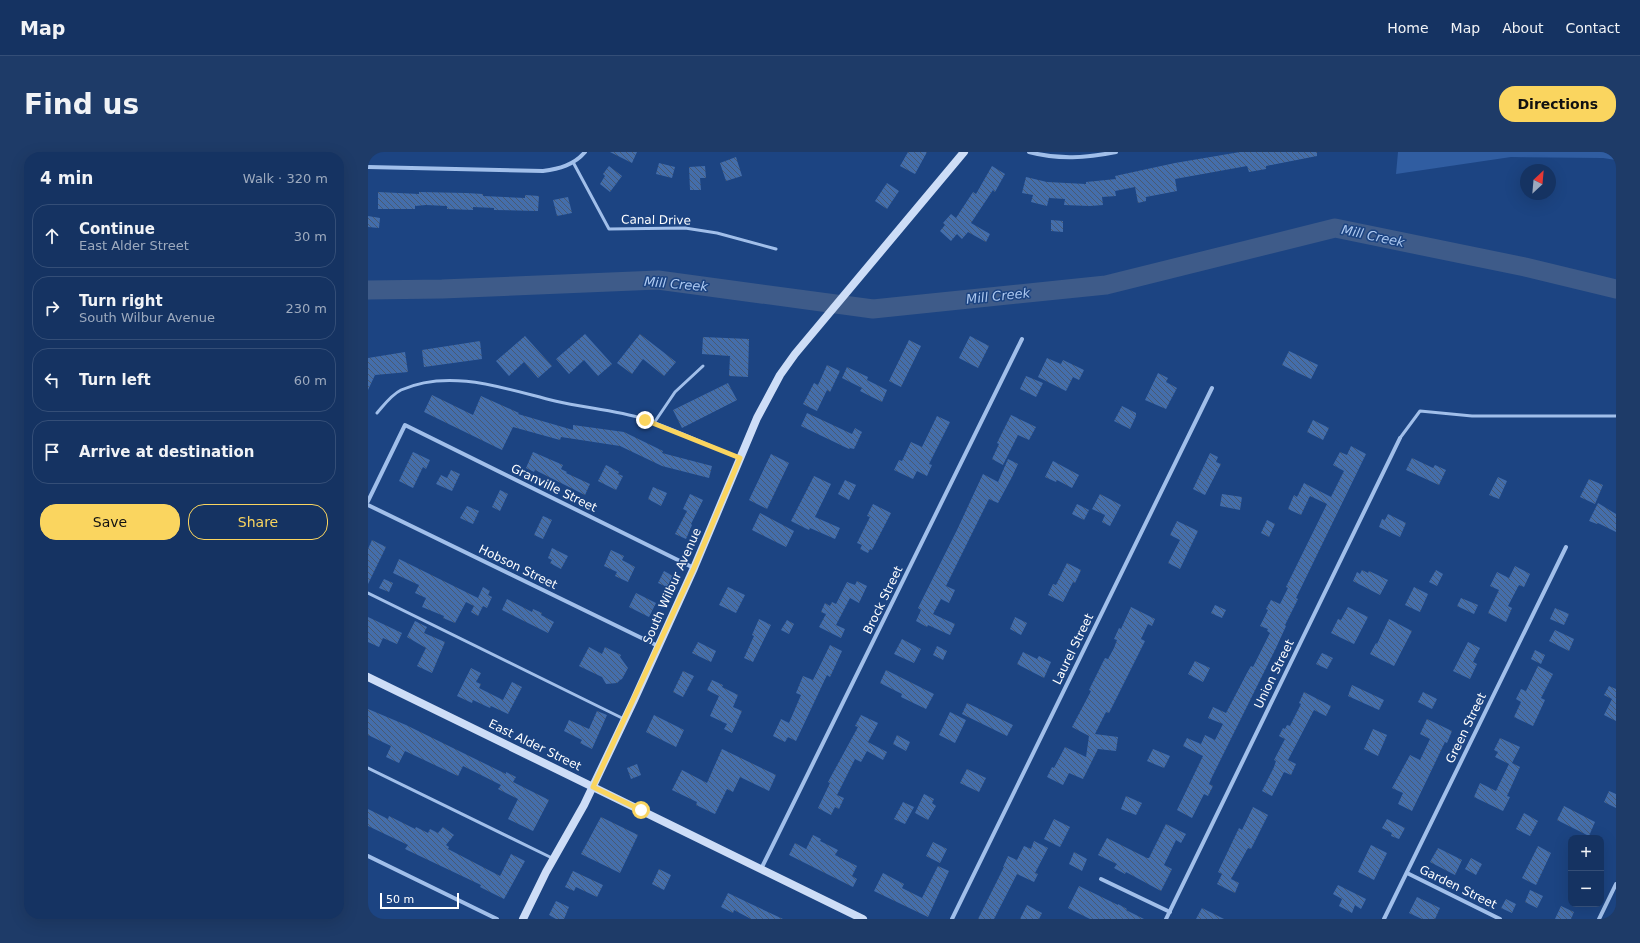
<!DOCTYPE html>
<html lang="en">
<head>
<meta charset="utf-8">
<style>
  :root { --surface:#153362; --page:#1e3b68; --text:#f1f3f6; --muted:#9daabe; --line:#344e77; --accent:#fad55f }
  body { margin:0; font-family:"DejaVu Sans",sans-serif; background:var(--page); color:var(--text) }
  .controls { position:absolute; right:12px; bottom:12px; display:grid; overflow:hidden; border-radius:8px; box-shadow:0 4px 16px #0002 }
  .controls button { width:36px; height:36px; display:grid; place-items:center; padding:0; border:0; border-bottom:1px solid var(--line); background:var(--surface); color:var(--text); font:20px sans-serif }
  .compass { position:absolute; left:1152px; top:12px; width:36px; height:36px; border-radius:50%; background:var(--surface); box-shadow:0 4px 16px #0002; rotate:26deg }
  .scale { position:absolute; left:12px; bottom:10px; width:79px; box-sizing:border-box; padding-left:4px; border:2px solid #fff; border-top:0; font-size:11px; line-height:14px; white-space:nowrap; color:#fff; -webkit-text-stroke:3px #1c4482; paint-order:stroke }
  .stop { position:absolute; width:12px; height:12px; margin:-9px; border:3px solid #fad55f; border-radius:50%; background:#fff }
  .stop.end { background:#fad55f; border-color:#fff; box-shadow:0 1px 4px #0008 }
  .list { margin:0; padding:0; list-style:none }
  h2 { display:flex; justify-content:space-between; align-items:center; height:52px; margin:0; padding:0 16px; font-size:17px }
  h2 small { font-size:13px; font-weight:400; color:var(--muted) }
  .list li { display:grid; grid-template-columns:26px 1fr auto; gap:12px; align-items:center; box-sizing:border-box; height:64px; margin:0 8px 8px; padding:0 8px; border:1px solid var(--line); border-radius:16px }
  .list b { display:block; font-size:15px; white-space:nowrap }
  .list p { margin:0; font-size:13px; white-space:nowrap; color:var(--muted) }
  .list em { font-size:13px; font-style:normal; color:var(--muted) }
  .actions { display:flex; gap:8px; padding:12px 16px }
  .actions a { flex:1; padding:9px 0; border:1px solid var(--accent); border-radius:16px; text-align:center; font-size:14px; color:var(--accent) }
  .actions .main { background:var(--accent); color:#111 }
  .icon { flex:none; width:22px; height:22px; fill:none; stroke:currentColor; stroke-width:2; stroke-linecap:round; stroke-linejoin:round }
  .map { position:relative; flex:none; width:1248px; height:767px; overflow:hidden; border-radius:16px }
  header { display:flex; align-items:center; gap:24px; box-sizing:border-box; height:56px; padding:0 20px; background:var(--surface); border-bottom:1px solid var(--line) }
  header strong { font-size:19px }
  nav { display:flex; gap:22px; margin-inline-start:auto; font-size:14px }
  .intro { display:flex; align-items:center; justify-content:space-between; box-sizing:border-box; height:96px; padding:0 24px }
  h1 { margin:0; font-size:28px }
  .button { padding:10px 18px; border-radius:16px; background:var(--accent); color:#111; font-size:14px; font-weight:700 }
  main { display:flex; gap:24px; padding:0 24px }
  aside { flex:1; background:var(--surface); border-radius:16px; box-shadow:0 4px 16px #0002 }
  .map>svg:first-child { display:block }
  .green { fill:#305da1 }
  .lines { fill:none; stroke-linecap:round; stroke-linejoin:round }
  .river { stroke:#3e5b89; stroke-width:19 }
  .building { fill:url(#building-back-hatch) }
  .service { stroke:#a1bfea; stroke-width:3 }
  .minor { stroke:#a1bfea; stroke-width:4 }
  .secondary { stroke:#cdddf7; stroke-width:8 }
  .route { stroke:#fad55f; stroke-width:5 }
  .labels { text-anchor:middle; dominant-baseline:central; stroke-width:3; stroke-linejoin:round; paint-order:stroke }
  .street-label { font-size:12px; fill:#fff; stroke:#1c4482 }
  .water-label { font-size:13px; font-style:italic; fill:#adc9f1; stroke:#1c4482 }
</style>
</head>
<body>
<header>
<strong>Map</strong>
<nav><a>Home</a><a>Map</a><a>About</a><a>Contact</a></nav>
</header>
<div class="intro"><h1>Find us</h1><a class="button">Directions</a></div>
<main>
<aside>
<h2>4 min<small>Walk · 320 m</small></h2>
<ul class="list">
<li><svg class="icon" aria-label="ahead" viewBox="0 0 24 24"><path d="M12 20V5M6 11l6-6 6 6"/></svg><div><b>Continue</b><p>East Alder Street</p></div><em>30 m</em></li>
<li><svg class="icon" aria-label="right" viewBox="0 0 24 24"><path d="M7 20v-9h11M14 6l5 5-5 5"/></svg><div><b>Turn right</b><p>South Wilbur Avenue</p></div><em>230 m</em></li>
<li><svg class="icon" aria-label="left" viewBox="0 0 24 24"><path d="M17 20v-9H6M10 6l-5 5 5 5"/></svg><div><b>Turn left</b></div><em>60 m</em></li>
<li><svg class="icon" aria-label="arrive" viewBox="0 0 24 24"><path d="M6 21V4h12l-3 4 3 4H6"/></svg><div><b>Arrive at destination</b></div></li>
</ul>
<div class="actions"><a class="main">Save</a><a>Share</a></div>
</aside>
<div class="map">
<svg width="1248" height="767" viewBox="0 0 1248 767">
  <defs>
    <pattern id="building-back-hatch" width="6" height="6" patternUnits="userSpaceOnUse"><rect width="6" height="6" fill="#446eab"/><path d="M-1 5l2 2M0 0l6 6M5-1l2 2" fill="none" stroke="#495a72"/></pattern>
  </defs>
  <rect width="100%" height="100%" fill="#1c4482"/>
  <!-- green -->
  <polygon class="green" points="1030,0 1248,0 1248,8 1235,6 1143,5 1028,22"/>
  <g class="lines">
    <!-- river -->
    <polyline class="river" points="0,138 74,137 290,128 505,157 738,133 967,76 1157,115 1248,137"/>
  </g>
  <!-- building -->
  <g class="building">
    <polygon points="242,0 269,0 264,11"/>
    <polygon points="540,0 559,0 547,22 532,14"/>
    <polygon points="872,0 949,0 949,4 898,14 898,17 881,20 879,14 807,27 809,39 778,45 778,49 770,51 767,35 747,39 748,44 734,45 735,53 722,54 696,53 697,47 681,46 679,54 663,50 665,43 654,41 658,25 679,30 718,32 718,30 748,27 747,24 807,11"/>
    <polygon points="368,5 374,24 358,29 352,11"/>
    <polygon points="291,11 307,15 304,26 288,22"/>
    <polygon points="241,14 254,24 242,40 232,32 237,24 235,22"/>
    <polygon points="337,14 338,26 332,26 333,38 322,38 321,15"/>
    <polygon points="624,14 637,22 627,40 625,38 603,71 622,82 618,90 600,80 594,87 589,82 583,89 572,79 577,73 575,71 583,62 588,66 605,40 608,42"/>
    <polygon points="519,31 531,39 519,57 507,49"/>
    <polygon points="10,40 51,42 51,40 98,41 115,42 115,44 157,46 157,43 171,44 170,59 126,58 126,56 105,55 105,58 79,57 79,54 58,53 47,54 47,57 10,57"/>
    <polygon points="200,45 204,61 189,64 185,48"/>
    <polygon points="0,64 12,66 11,76 0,75"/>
    <polygon points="683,68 695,69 695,80 683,79"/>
    <polygon points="217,182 244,212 230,224 216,208 201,222 188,207"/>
    <polygon points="272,182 308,210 296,224 275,207 264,222 249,211"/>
    <polygon points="157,184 184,214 170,226 156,210 141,224 128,209"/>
    <polygon points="602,184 621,194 610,216 591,206"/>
    <polygon points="335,185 381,187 380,225 361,224 362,204 334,202"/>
    <polygon points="541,188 553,194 533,235 521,229"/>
    <polygon points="112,189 114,207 56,215 54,198"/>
    <polygon points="921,199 950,213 943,227 914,213"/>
    <polygon points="37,200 40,220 7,223 0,238 0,206"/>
    <polygon points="679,206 693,212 695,208 716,218 711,228 705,225 698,239 670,225"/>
    <polygon points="459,213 472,219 462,240 459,238 449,259 435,252 446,231 450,233"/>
    <polygon points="479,215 500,225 499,228 519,238 514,250 492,239 494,236 474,226"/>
    <polygon points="790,221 800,226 798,230 809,236 798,257 777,248"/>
    <polygon points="658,224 675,231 668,245 652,237"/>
    <polygon points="360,231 369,248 314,276 305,258"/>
    <polygon points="64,243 105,263 113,244 151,261 150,262 205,278 205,273 256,280 295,299 294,301 344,314 341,326 294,314 252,294 193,285 192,288 145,275 134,298 56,260"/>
    <polygon points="754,254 768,261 768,264 762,277 746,269"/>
    <polygon points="439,261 484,282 487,276 494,280 486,297 482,296 481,297 433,274"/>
    <polygon points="643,263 668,275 661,288 650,283 635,313 624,307 631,292 629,291"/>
    <polygon points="569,264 582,270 561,312 564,313 559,324 549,319 545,327 526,318 531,308 534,309 543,290 554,295"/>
    <polygon points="945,268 961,276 955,288 939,280"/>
    <polygon points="983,294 998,302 928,446 930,447 917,473 918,474 908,496 844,625 841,632 845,634 840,644 836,642 824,666 809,658 835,604 815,594 819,586 833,592 837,583 847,588 855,572 840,566 845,555 858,561 879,521 883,514 885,515 902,481 899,479 900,477 892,474 900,458 898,457 903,448 912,452 920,436 918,435 959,352 942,344 933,363 920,357 926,343 929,345 936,331 963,345 976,319 965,313 972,300 979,303"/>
    <polygon points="45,300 62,308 58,317 55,315 45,336 31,329"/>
    <polygon points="165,300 195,313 193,317 199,320 198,321 222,332 217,343 167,318 166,320 158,316"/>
    <polygon points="842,301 850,305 848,310 853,312 837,343 825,337"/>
    <polygon points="403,302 421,311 399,357 381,348"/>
    <polygon points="1044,306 1065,316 1067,313 1078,318 1071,333 1038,318"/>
    <polygon points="640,307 650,312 644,325 630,351 621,347 578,434 587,438 581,451 573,447 565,462 587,472 582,483 560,473 559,475 548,469 553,458 550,456 589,378 615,322 630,330"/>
    <polygon points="685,309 711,323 704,336 689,328 688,330 677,325"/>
    <polygon points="238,313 251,320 250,322 255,324 248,338 230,329"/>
    <polygon points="83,318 92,322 84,339 68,332 73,323 79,326"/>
    <polygon points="446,324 463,332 447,365 472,376 467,387 442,376 441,378 423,369"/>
    <polygon points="1130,325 1139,329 1131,347 1121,343"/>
    <polygon points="1221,327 1235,333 1227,352 1212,345"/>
    <polygon points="477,328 488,333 481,348 470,342"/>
    <polygon points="285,335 299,341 293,354 280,347"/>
    <polygon points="132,338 140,342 132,359 124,355"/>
    <polygon points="322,342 335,348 323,372 324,373 318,387 307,382 319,359 315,357"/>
    <polygon points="732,342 753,353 742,374 734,370 737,363 724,357"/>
    <polygon points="854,342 874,345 872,358 852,354"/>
    <polygon points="1230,351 1248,362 1248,380 1230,371 1229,372 1221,369"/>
    <polygon points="505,352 523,361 504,398 502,397 500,401 492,397 494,393 489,391 502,365 499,364"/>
    <polygon points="709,352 721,358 716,368 704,362"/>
    <polygon points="99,354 111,359 105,372 92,366"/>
    <polygon points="392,361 426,379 418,395 384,378"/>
    <polygon points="1020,362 1038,371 1032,385 1011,375 1014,367 1017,368"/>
    <polygon points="175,364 184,368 175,387 166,383"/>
    <polygon points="899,368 907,372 901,385 893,381"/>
    <polygon points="809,369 830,379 812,417 800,411 812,388 802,383"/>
    <polygon points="4,388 18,395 0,432 0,397"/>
    <polygon points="184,396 200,404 193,417 182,411 184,408 180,406"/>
    <polygon points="243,398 256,404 254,408 267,415 260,430 247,424 249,420 236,414"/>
    <polygon points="31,407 110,446 115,435 122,439 120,443 124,445 119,456 115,454 110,464 103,460 106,454 98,450 87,471 75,466 76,464 54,455 58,446 47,441 51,433 25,421"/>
    <polygon points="699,411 713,418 707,431 705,430 695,450 680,443 685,432 688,433"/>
    <polygon points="1147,414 1162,422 1156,435 1151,433 1140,454 1144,456 1138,470 1120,461 1131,438 1122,434 1129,420 1141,426"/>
    <polygon points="994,418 1000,421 1001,419 1020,428 1012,443 985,429 989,420 992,422"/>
    <polygon points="1068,418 1075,422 1069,434 1061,430"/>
    <polygon points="296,419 305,424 299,435 290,431"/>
    <polygon points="16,427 25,431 21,440 11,436"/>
    <polygon points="489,429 499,434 491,451 482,446 468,473 477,477 473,486 451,475 458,462 453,460 457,451 462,454 464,450 468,452 479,430 487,433"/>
    <polygon points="360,435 377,443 368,461 351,453"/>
    <polygon points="1046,435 1060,442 1052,460 1037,453"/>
    <polygon points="268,441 288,451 281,465 261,455"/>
    <polygon points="1093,446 1110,453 1106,462 1089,454"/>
    <polygon points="139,447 164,460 165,457 174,461 173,463 186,470 180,481 134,458"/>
    <polygon points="847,453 858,458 854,466 843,461"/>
    <polygon points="763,455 787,467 784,474 780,472 773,487 777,489 741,561 738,560 727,582 750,585 748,599 730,597 715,627 701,621 695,633 679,625 684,615 686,616 697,595 718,605 721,584 704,575 723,539 721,538 737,506 740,507 746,496 749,488 746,487 751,476 753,477"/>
    <polygon points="980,455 1000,465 986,492 963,481 970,467 973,468"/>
    <polygon points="1187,456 1201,462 1196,473 1182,467"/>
    <polygon points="0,465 34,481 29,492 15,486 11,495 0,490"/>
    <polygon points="647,465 659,471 653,483 642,477"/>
    <polygon points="391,467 403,473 385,510 376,506 386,484 384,483"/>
    <polygon points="1021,467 1044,479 1026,514 1002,502 1008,491 1009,492"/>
    <polygon points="419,468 426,472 421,482 413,478"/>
    <polygon points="47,469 59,475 56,481 77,490 64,521 49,514 58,496 39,485"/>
    <polygon points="1187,478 1206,487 1201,499 1181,489"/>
    <polygon points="534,487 553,497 546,511 526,502"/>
    <polygon points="330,490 348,499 343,510 324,501"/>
    <polygon points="1100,490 1112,496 1105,510 1109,512 1102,527 1085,519"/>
    <polygon points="462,493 474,499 462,525 459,523 428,589 420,585 417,590 405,584 413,567 421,571 433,543 428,541 435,524 445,528"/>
    <polygon points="569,494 579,499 575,508 565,503"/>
    <polygon points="221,495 234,502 237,495 253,503 252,505 260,516 254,527 252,528 249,531 238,532 234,525 211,514"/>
    <polygon points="1167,498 1177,503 1173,512 1163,507"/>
    <polygon points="655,500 669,507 671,504 683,510 676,526 649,512"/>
    <polygon points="954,501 965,506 959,517 948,512"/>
    <polygon points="827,509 842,516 835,530 820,522"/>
    <polygon points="1170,514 1185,522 1173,546 1177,548 1165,574 1146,565 1153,550 1148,547 1153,537 1158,539"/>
    <polygon points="103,516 113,521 108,530 113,532 111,536 135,548 144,530 154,535 140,562 123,554 122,556 105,548 104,551 89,544"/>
    <polygon points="518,518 566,542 558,557 533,545 534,542 512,531"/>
    <polygon points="315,519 326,524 315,545 305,540"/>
    <polygon points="344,528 355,533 354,535 370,543 365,555 374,559 364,581 356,577 359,572 342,564 351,544 339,538"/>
    <polygon points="984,533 1016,548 1011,558 980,544"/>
    <polygon points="1241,534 1248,537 1248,569 1236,563 1244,547 1236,543"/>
    <polygon points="936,540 963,554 958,564 946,558 920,608 928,612 923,623 916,620 904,644 894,639 906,615 908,609 906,608 917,587 911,584 915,576 917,577 919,573 922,574 933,552 931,551"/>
    <polygon points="1055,540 1069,547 1064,557 1050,550"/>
    <polygon points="599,551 645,573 639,584 594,562"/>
    <polygon points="0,557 38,573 138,622 138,620 148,625 145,630 181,648 165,679 140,667 150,647 130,637 133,633 95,614 90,624 37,599 31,611 18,605 23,594 0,583"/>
    <polygon points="229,559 239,563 224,597 212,591 214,588 196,579 201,568 221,577"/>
    <polygon points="582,560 598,568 587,591 571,583"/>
    <polygon points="286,563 316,578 308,595 278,580"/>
    <polygon points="493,563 510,571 500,590 519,600 515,608 499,599 493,610 487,607 469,643 476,646 471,657 467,655 463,663 450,656 462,631 460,630 490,575 487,574"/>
    <polygon points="1059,567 1084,579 1079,591 1077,590 1044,659 1030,652 1035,641 1024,636 1042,603 1052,608 1062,587 1052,582"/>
    <polygon points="1005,577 1019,583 1010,604 996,597"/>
    <polygon points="529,583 542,590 538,599 525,592"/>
    <polygon points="1132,586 1152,595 1144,611 1152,615 1139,644 1142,645 1135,659 1106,645 1112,631 1128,639 1141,612 1127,605 1130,600 1126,598"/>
    <polygon points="354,597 408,623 401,639 372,625 365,640 359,637 347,662 328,653 329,650 304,638 314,618 339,631"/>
    <polygon points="785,597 802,604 796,616 779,609"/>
    <polygon points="269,612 273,623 263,627 259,616"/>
    <polygon points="599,617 618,626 611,640 592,631"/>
    <polygon points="1241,639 1248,642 1248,656 1236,650"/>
    <polygon points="556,642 566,647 564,651 568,654 560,668 547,661"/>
    <polygon points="758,644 774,651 768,663 753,657"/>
    <polygon points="535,650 546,655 537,672 526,667"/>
    <polygon points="1196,654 1227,670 1221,684 1189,668"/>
    <polygon points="885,655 900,663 883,697 880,696 863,727 871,731 867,741 849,732 854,722 850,720 871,676 874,678"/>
    <polygon points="0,657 20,667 21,664 47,677 48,675 60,681 62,677 70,681 75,675 86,683 78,693 81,695 80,697 132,724 143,702 157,709 136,747 112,735 113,733 37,697 40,693 0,674"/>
    <polygon points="1156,661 1170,669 1162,684 1148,677"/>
    <polygon points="233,665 270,683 252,721 213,702"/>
    <polygon points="686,667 702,675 692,695 676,687"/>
    <polygon points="1019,667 1037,676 1031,687 1023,684 1024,681 1014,676"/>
    <polygon points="798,672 818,682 813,691 808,688 796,713 804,717 793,739 758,720 757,722 746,716 749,712 730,703 739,686 779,706 781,706"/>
    <polygon points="445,683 453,687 452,689 470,698 467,703 489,714 484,724 489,727 485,735 421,703 427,691 438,697"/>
    <polygon points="666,689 680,696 667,721 670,722 666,730 649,722 626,767 610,767 636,715 635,715 640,704 649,708 656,694 663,697"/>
    <polygon points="565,690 579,697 572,711 558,704"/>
    <polygon points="1003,693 1019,701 1006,728 990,720"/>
    <polygon points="1170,694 1183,701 1168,733 1154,726"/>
    <polygon points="1070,696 1094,708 1087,723 1062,710"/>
    <polygon points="706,700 719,707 714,719 701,712"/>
    <polygon points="1103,706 1114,712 1108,723 1097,717"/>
    <polygon points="570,714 581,719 560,765 506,739 515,721 536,732 534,736 554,746"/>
    <polygon points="291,717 303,723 296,738 284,732"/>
    <polygon points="205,719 235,733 229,745 208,735 206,739 197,735"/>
    <polygon points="970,733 998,747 993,757 987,753 984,761 971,754 974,747 965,742"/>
    <polygon points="711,734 750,753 750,752 759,757 758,758 776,767 722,767 700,756"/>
    <polygon points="1162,738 1175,744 1169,756 1157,750"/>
    <polygon points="360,741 383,752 415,767 383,767 366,758 365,761 353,755"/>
    <polygon points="1049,745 1072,756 1067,767 1054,767 1041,761"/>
    <polygon points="1138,747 1148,752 1144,761 1133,756"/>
    <polygon points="188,749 201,755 196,767 188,767 181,763"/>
    <polygon points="659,753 674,761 671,767 652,767"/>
    <polygon points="1193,754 1206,760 1203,767 1187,767"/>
    <polygon points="834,756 856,767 828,767"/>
  </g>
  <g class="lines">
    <!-- service -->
    <g class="service">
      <polyline points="205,10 241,77 317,76 349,81 408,97"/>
      <path d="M9,261C16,253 23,243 33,238C82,216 138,237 187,249C216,256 247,258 276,267C308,278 340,293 371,306"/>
      <polyline points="286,271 307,240 335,214"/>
      <polyline points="1032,286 1052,259 1104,264 1248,264"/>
      <polyline points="0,441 256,567"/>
      <polyline points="0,616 184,706"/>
    </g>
    <!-- minor -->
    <g class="minor">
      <path d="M661,0C691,8 718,6 748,0"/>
      <path d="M0,15L175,19C191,17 206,13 217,0"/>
      <polyline points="0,349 37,273 326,416"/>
      <polyline points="0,353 290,494"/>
      <polyline points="0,704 129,767"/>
      <polyline points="393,717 654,187"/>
      <polyline points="1039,721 1132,767"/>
      <polyline points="733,727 802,760"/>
      <polyline points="584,767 844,236"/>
      <polyline points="798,767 1032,286"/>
      <polyline points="1016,767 1198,395"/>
      <polyline points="1231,767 1248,732"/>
    </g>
    <!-- secondary -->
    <g class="secondary">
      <polyline points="0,525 495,767"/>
      <polyline points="155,767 178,720 216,653 266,548 326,416 389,266 412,223 427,202 596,0"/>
    </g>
  </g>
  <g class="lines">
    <!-- route -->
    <polyline class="route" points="273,658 225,635 326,416 372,306 277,268"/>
  </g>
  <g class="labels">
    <!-- street labels -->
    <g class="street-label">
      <text transform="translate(288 68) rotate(1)">Canal Drive</text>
      <text transform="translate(186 336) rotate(26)">Granville Street</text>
      <text transform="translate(150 415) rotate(26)">Hobson Street</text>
      <text transform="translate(304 434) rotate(-66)">South Wilbur Avenue</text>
      <text transform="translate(515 448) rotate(-64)">Brock Street</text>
      <text transform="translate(705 497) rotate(-64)">Laurel Street</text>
      <text transform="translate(906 522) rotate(-64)">Union Street</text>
      <text transform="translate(1098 576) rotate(-64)">Green Street</text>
      <text transform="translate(167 593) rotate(26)">East Alder Street</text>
      <text transform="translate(1090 735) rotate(26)">Garden Street</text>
    </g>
    <!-- water labels -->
    <g class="water-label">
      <text transform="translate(1005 84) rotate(12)">Mill Creek</text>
      <text transform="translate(308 132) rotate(5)">Mill Creek</text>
      <text transform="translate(630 144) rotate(-6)">Mill Creek</text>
    </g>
  </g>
</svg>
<div class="controls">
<button>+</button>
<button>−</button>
</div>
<svg class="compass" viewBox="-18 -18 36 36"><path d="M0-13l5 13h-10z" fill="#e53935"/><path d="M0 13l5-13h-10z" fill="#9daabe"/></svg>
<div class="scale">50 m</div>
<div class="stop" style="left:273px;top:658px"></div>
<div class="stop end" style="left:277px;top:268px"></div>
</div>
</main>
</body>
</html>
